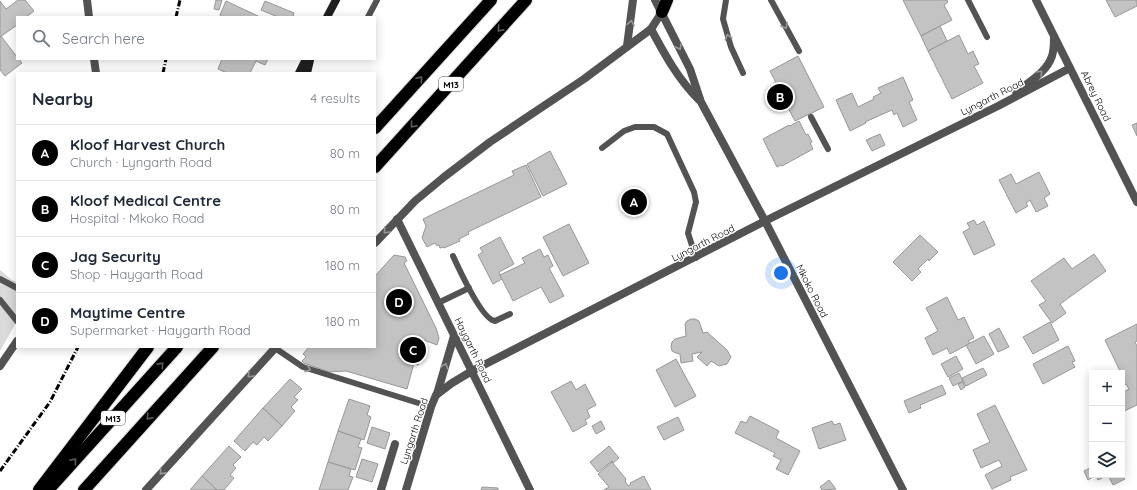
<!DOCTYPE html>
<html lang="en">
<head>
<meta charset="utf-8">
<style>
  :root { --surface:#fff; --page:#f6f6f7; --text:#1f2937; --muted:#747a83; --line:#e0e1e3; --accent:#000 }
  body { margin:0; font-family:Quicksand,sans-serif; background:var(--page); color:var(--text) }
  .controls { position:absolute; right:12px; bottom:12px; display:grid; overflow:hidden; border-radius:0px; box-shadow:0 2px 10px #0003 }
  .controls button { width:36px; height:36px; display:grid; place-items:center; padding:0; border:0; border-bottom:1px solid var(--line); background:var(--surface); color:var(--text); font:20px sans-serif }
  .you { position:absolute; left:781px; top:273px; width:14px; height:14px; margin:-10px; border:3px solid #fff; border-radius:50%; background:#1a73e8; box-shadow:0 0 0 6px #1a73e833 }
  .badge { display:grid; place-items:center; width:26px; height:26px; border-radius:50%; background:var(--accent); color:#fff; font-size:13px; font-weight:700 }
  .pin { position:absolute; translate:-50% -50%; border:2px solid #fff; box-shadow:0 1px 4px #0006 }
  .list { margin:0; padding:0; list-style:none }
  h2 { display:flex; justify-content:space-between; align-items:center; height:52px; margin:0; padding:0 16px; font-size:17px }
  h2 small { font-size:13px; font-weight:400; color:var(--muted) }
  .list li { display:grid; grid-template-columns:26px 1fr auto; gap:12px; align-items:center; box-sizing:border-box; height:56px; padding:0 16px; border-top:1px solid var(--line) }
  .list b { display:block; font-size:15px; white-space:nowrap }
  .list p { margin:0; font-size:13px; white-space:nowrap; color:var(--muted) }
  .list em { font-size:13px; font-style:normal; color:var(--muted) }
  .icon { flex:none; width:22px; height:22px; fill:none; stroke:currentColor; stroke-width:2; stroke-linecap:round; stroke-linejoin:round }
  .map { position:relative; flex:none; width:1137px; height:490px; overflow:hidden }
  .search { position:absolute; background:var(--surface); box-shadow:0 2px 10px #0003; left:16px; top:16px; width:360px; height:44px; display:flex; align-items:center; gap:10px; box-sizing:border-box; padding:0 14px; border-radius:0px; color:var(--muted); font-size:15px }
  .panel { position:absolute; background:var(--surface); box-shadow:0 2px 10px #0003; left:16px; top:72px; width:360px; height:276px; border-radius:0px }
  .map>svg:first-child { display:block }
  .green { fill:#dadada }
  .building { fill:#c3c3c3; stroke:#979797 }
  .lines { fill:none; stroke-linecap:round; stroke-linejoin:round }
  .highway-casing { stroke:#dbdbdb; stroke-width:14 }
  .lane { stroke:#535353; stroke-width:6 }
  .street { stroke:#535353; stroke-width:8 }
  .secondary { stroke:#202020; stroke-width:8 }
  .highway { stroke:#000; stroke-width:12 }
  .rail { stroke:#000; stroke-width:3; stroke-dasharray:6 2 1 2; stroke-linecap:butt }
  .oneway { stroke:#989898 }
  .oneway2 { stroke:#595959 }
  .labels { text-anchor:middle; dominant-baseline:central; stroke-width:3; stroke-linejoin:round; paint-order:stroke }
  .shield { fill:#fff; stroke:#4c4c4c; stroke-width:1 }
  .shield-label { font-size:9px; font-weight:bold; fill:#000 }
  .street-label { font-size:10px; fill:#000; stroke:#fff }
</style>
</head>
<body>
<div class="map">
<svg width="1137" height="490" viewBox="0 0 1137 490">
  <rect width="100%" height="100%" fill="#fff"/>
  <!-- green -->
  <polygon class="green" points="0,270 12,280 17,282 17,321 0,351"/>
  <!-- building -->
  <g class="building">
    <polygon points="18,0 25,0 34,11 26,17 17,17 17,25 0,37 0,1 6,9"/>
    <polygon points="216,0 222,0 219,10 214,9"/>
    <polygon points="903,0 947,0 948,2 944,5 952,20 921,36"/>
    <polygon points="1106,0 1137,0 1137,6 1115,17"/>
    <polygon points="226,1 260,17 223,17 220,15"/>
    <polygon points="265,1 294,13 293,17 278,17 261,10"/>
    <polygon points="940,26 947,41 928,51 921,36"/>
    <polygon points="959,35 968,54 973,51 979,64 974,66 983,83 952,99 928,51"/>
    <polygon points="1,36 17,57 17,59 19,59 22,63 5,76 0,70 0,37"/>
    <polygon points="798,56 824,107 795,121 785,102 783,103 776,90 779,89 770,71"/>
    <polygon points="222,59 268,59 265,65 256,61 250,73 227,73 218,69"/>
    <polygon points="903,77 913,100 909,102 917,120 903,127 897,113 894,115 892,110 865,122 866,123 850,131 836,100 852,93 858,107 874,99 873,97 881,93 878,88"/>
    <polygon points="799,121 806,135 808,134 812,142 810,143 813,149 782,166 781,165 777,167 763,139 789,125 790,126"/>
    <polygon points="1137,123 1137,136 1132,125"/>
    <polygon points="880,134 885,145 872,151 866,140"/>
    <polygon points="550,151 567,184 543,196 527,164"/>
    <polygon points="526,165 541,197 468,232 469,234 459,239 460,241 444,248 444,247 440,248 439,245 437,246 435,243 427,247 422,238 426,226 423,219 514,175 512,171"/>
    <polygon points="1039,172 1050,194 1044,198 1048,206 1036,212 1030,200 1026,203 1028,206 1016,213 999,180 1011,174 1016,184"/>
    <polygon points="974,220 977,225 984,221 995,245 974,255 963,232 970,228 967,223"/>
    <polygon points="569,224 589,263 563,276 543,237"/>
    <polygon points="920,235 938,252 929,261 928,259 918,269 921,272 912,281 893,262"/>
    <polygon points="500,237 514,264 499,272 502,279 493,284 478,255 483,252 480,248"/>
    <polygon points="540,249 544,257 548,255 553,266 549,268 564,296 550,303 541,287 513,301 500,275 525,263 522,258"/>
    <polygon points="1094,254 1106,271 1060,304 1066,313 1052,323 1039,305 1046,301 1031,281 1064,258 1072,269"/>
    <polygon points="394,255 405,257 407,261 404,263 436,328 439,338 437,345 421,339 420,343 423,346 418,365 414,363 407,389 346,371 329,372 304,363 302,361 306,357 303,354 309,347 375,347 375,276"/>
    <polygon points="947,297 958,320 964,317 974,338 968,341 970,343 965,346 950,354 947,348 933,355 925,338 938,331 926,308"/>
    <polygon points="691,319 695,319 699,321 703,333 707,332 727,350 731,357 727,364 719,366 711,361 707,366 697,357 702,352 692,354 693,361 681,363 680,354 676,353 672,351 671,347 672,342 675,339 686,336 685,324 687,321"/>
    <polygon points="1050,322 1059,340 1033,354 1023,337"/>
    <polygon points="1137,324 1137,341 1135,342 1137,346 1137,405 1122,412 1122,393 1129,389 1126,384 1122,386 1122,373 1116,373 1120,371 1105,340"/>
    <polygon points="999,328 1009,347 998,352 989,334"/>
    <polygon points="984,336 994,354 976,364 966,345"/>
    <polygon points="1068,346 1075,361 1072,362 1075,367 1043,384 1033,364"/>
    <polygon points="956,356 963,369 948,377 941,364"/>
    <polygon points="676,359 696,396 675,407 656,370"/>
    <polygon points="983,368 987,375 966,386 962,378"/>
    <polygon points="959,373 963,381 953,386 949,378"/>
    <polygon points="290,379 302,389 294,397 298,400 291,407 295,411 282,426 263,408"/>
    <polygon points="571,381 576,390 585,384 596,405 587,410 590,417 585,420 587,424 573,432 551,392"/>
    <polygon points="963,382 965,387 961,390 958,384"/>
    <polygon points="942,385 946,394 920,405 921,408 909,413 904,401"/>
    <polygon points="349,399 370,406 367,415 371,417 364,440 338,431"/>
    <polygon points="995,405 1027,470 1010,477 1011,480 992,489 985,475 1002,466 999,460 981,468 973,450 990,442 977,414"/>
    <polygon points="263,408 282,426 268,441 264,437 257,445 253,442 245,451 234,441"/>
    <polygon points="750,416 779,431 776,438 800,451 788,475 776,469 781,460 773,456 775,453 735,433 741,421 746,423"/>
    <polygon points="678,417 684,430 664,440 657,427"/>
    <polygon points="601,421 605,429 596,434 592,426"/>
    <polygon points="832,421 834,425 840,423 846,440 819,449 812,428"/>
    <polygon points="372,427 390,433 385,449 367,443"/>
    <polygon points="338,431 361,439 358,447 362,448 355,470 328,462"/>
    <polygon points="229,446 241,457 233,465 236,468 230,475 234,478 224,490 217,490 202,476"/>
    <polygon points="609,446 619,458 613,463 612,461 598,472 590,462"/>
    <polygon points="362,459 378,464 372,482 356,477"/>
    <polygon points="328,462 351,469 349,476 353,477 348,490 319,490"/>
    <polygon points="612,462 626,479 625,481 628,486 631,484 630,483 644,476 651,490 604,490 609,487 598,474"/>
    <polygon points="1092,467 1092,475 1122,475 1122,474 1125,479 1113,485 1108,475 1098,480 1096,475 1088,480 1084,471"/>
    <polygon points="202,476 217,490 190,490"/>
    <polygon points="829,480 836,489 822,490 820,487"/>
    <polygon points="482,487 498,488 498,490 481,490"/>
  </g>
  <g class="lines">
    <defs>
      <g id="highway">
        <polyline points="662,12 667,0"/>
        <polyline points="375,128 491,0"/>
        <polyline points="375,167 526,0"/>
        <polyline points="39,490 148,347"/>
        <polyline points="48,490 177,347"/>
        <polyline points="84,490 213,347"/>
      </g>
    </defs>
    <!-- highway casing -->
    <use href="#highway" class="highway-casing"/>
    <!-- lane -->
    <g class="lane">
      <polyline points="726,0 723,19 731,47 743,73"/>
      <polyline points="771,0 799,51"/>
      <polyline points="968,0 987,37"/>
      <polyline points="368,17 377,0"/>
      <polyline points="811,117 828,149"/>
      <polyline points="602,148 624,131 635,127 654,127 667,134 694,192 696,202 688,233 696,258"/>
      <path d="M453,256C459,269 482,320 495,321L510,314"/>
      <polyline points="0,279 17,288"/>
      <polyline points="0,300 17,321"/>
      <polyline points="438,303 469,288"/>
      <polyline points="275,348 303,367 431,407"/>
    </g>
    <!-- street -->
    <g class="street">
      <polyline points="87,0 89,17"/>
      <polyline points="655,0 690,69 701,102 765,221 903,490"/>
      <polyline points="1036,0 1137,202"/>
      <path d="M651,29C665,55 678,79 699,100"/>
      <polyline points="627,46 633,0"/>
      <polyline points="94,59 96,73"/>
      <path d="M1016,92C1029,82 1047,72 1052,56C1054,50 1054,44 1054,37"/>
      <polyline points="397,219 530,490"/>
      <polyline points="375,243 415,201 444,177 490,142 584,79 651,29 662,12"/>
      <polyline points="0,366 17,341"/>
      <polyline points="437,394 454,336"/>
      <polyline points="146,490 276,347"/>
      <polyline points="381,490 395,444"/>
      <polyline points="406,490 431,407 436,395 452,383 472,371 765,221 998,106 1070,68"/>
    </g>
    <!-- secondary -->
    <g class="secondary">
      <polyline points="327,17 336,0"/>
      <polyline points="299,73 306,59"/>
      <polyline points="307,73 310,60"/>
    </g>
    <!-- highway -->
    <use href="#highway" class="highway"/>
    <!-- rail -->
    <g class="rail">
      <polyline points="176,17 180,0"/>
      <polyline points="163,73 166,59"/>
      <polyline points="0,471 50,402 78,347"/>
    </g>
  </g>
  <!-- one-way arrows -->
  <defs><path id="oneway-chevron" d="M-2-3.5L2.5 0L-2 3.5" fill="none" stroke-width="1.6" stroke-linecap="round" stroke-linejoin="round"/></defs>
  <g class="oneway">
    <use href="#oneway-chevron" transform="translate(631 23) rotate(-80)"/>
    <use href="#oneway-chevron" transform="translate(785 26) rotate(61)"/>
    <use href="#oneway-chevron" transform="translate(728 37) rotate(-107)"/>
    <use href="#oneway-chevron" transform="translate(679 47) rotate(63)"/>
    <use href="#oneway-chevron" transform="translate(1040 73) rotate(-45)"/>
    <use href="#oneway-chevron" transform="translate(386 231) rotate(133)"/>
    <use href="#oneway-chevron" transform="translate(445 366) rotate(-73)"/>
    <use href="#oneway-chevron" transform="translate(308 369) rotate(19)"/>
    <use href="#oneway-chevron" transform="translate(250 375) rotate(133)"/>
    <use href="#oneway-chevron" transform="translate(162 472) rotate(132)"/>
  </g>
  <g class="oneway2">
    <use href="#oneway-chevron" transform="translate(500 29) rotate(132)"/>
    <use href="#oneway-chevron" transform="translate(420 79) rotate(-48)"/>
    <use href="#oneway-chevron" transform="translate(413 125) rotate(132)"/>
    <use href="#oneway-chevron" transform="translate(161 365) rotate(-48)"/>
    <use href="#oneway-chevron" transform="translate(149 417) rotate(132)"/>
    <use href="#oneway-chevron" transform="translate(74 461) rotate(-48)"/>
  </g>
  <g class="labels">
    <!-- shield labels -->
    <g class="shield">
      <rect x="439" y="77" width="24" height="14" rx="3"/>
      <rect x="101" y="411" width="24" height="14" rx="3"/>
    </g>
    <g class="shield-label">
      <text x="451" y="84">M13</text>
      <text x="113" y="418">M13</text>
    </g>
    <!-- street labels -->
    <g class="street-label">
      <text transform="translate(1096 96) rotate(64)">Abrey Road</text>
      <text transform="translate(992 97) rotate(-27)">Lyngarth Road</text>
      <text transform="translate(703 243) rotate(-27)">Lyngarth Road</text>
      <text transform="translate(812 291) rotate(63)">Mkoko Road</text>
      <text transform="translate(473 350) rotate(64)">Haygarth Road</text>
      <text transform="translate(414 431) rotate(-72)">Lyngarth Road</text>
    </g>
  </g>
</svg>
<div class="controls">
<button>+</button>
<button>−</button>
<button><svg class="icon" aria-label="layers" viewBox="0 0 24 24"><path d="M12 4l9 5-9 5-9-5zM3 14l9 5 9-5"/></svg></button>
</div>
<div class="you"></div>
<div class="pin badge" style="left:634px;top:202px">A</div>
<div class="pin badge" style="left:780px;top:97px">B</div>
<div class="pin badge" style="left:413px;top:350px">C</div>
<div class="pin badge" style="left:399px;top:302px">D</div>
<div class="search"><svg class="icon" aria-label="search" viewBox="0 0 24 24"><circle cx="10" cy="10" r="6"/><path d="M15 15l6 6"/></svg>Search here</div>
<section class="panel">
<h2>Nearby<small>4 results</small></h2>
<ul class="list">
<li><span class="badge">A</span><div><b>Kloof Harvest Church</b><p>Church · Lyngarth Road</p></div><em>80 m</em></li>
<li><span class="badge">B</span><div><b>Kloof Medical Centre</b><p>Hospital · Mkoko Road</p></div><em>80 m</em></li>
<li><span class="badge">C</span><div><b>Jag Security</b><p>Shop · Haygarth Road</p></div><em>180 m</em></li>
<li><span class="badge">D</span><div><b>Maytime Centre</b><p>Supermarket · Haygarth Road</p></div><em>180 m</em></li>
</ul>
</section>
</div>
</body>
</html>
